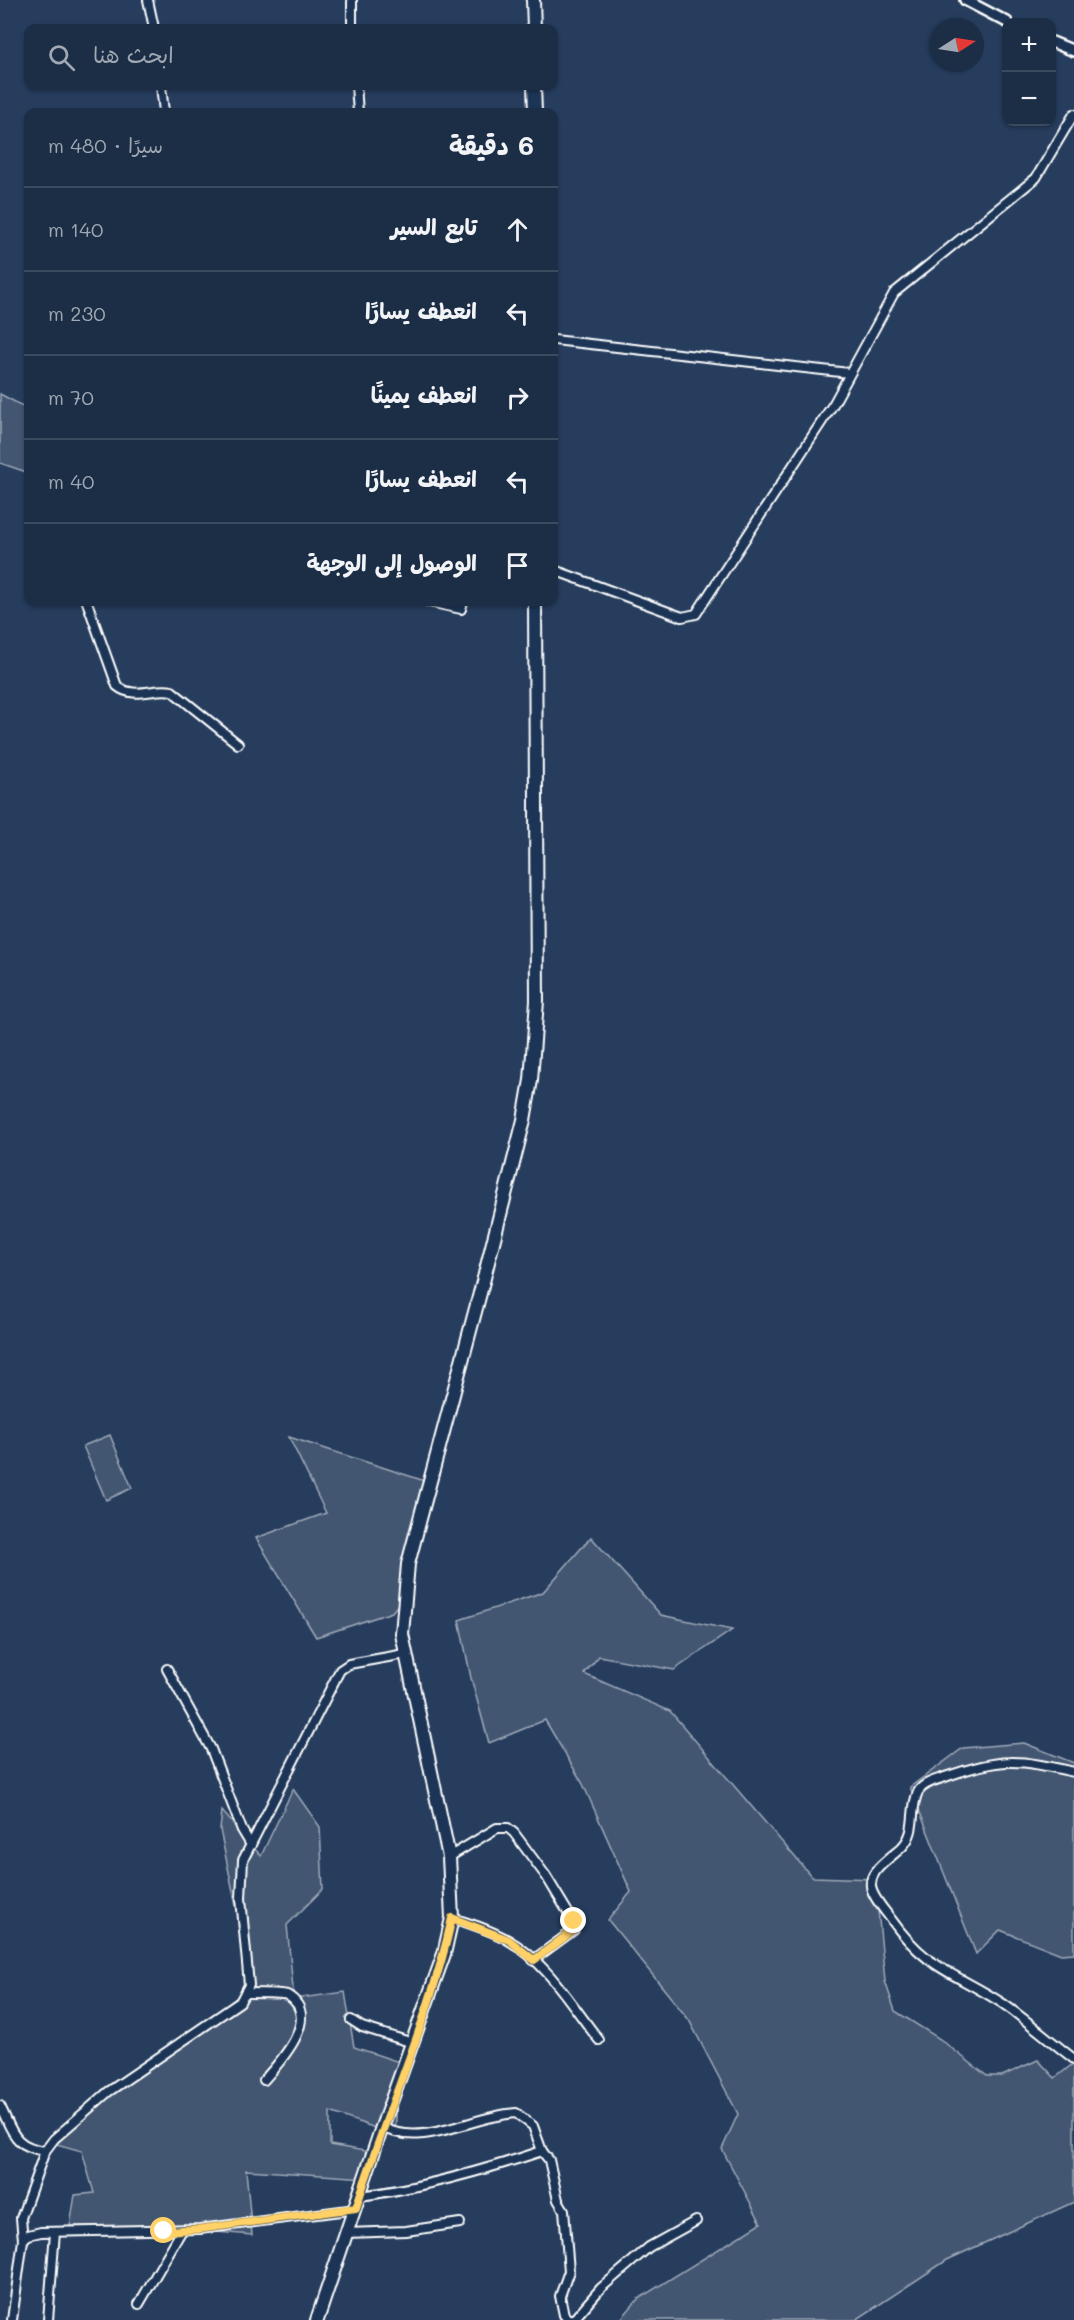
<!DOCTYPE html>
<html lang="ar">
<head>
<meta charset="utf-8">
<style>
  :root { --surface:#1c2e46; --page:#25364d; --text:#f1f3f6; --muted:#a0a8b3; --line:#3a4a5f }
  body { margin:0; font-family:Mali,"Playpen Sans Arabic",sans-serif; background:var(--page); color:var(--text); direction:rtl }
  .controls { position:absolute; right:18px; top:18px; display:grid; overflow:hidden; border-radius:12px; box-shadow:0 2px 4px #0004 }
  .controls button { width:54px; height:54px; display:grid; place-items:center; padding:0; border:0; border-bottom:2px solid var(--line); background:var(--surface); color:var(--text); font:30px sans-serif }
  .compass { position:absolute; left:930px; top:18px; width:54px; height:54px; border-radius:50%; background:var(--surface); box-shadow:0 2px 4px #0004; rotate:78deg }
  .stop { position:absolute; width:18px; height:18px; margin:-14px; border:4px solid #ffd166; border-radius:50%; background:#fff }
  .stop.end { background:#ffd166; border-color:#fff; box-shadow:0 2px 6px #0008 }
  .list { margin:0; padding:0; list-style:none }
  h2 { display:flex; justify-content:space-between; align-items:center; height:78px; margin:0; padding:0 24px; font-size:26px }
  h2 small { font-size:20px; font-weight:400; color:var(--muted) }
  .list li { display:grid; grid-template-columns:39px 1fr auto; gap:18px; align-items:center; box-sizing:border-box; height:84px; padding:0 24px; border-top:2px solid var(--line) }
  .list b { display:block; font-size:22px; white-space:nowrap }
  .list em { font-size:20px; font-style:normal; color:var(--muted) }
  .icon { flex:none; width:33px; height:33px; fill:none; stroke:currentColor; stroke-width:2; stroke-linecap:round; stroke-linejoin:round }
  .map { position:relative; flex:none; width:1074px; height:2320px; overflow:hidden; direction:ltr }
  .search { position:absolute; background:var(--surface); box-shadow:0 2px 4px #0004; left:24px; top:24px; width:534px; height:66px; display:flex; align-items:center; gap:15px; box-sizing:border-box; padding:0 21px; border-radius:12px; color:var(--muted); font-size:22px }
  .panel { position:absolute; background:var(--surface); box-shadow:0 2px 4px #0004; left:24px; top:108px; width:534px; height:498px; border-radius:12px; direction:rtl }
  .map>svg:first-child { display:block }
  .green { fill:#425672; stroke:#a0aab8; stroke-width:1.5 }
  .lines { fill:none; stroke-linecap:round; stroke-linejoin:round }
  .minor-casing { stroke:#fff; stroke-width:12 }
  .tertiary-casing { stroke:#fff; stroke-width:14 }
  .primary-casing { stroke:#fff; stroke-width:16 }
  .minor { stroke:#1d3557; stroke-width:8 }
  .tertiary { stroke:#1d3557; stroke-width:9 }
  .primary { stroke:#1d3557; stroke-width:12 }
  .route { stroke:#ffd166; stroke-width:8 }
</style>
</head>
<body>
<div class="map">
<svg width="1074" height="2320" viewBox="0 0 1074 2320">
  <rect width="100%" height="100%" fill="#263d5e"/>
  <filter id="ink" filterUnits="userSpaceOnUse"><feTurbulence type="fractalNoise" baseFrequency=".0167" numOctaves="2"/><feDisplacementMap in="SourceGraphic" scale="12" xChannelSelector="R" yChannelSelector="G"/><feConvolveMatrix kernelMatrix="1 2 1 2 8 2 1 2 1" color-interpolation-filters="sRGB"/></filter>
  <g filter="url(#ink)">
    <!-- green -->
    <g class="green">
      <polygon points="0,394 28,409 26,472 0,463"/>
      <polygon points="110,1435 132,1488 106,1500 83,1446"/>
      <polygon points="289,1437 428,1482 400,1602 392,1612 316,1637 256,1538 326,1513"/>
      <polygon points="591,1537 661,1615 732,1630 674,1670 599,1656 584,1674 670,1711 812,1877 875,1879 885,1981 895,2011 940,2039 987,2076 1002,2076 1038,2060 1055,2078 1074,2063 1074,2202 947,2260 856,2320 620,2320 638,2299 761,2223 722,2149 738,2114 689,2020 608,1920 631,1892 583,1784 545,1720 489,1743 471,1678 459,1620 543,1592"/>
      <polygon points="1024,1743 1074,1763 1074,1953 1061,1954 1000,1930 976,1954 910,1787 963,1748"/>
      <polygon points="293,1789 320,1827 323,1889 287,1925 294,1999 345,1992 354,2047 399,2062 395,2135 330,2112 330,2145 371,2152 366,2178 246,2170 252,2235 143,2226 70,2226 75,2195 94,2193 82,2151 49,2142 153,2059 209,2021 244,1991 249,1978 247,1957 220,1830 222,1811 261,1856"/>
    </g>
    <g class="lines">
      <defs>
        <g id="minor">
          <polyline points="148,0 154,28"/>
          <polyline points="352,0 352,28"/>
          <polyline points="161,86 164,112"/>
          <polyline points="356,86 358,112"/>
          <polyline points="554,340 849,373"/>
          <polyline points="554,570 682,617 696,614 834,403 894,293 1036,178 1074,114"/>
          <path d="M87,602L117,686C134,700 154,687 172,691L238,744"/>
          <polyline points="429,602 461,609 463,602"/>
          <polyline points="167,1669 211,1749 242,1830 251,1845"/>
          <path d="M1074,1772C1017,1759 1001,1757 945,1777C936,1780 923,1783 918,1792C909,1810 918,1831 902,1847C890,1859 863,1873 873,1893C877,1902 885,1911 891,1919C927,1970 954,1972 1002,2003C1027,2020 1050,2041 1074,2059"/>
          <polyline points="449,1857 497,1828 508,1828 514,1833 546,1876 575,1924 574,1930 533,1960"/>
          <path d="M452,1918C471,1924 491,1930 508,1940C547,1962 572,2006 599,2040"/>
          <path d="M245,1993C253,1993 282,1993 287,1995C323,2016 280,2062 264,2080"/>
          <polyline points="351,2020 362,2027 413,2043"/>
          <path d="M0,2106C13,2132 13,2146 45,2151"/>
          <path d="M382,2127C423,2149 471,2116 516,2113L533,2126L542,2151"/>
          <path d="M360,2196C422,2188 482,2171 542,2151L549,2160L558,2200L564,2210L569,2271L560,2296L564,2315L569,2320L575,2318L601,2288L649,2247L696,2221"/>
          <polyline points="346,2233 406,2231 460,2223"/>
          <polyline points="23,2240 28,2235 41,2232 200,2229 356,2209"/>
          <polyline points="139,2304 182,2230"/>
          <polyline points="12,2320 23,2240 21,2218 45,2151 54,2139 108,2092 240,2002 249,1985 241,1898 243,1860 340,1670 349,1664 405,1654"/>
          <polyline points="48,2320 55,2232"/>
        </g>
        <g id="tertiary">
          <polyline points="965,0 1007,22"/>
          <polyline points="1052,42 1074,51"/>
        </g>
        <g id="primary">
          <polyline points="533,0 534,28"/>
          <polyline points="534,86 535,112"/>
          <polyline points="317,2320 382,2127 444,1954 452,1918 449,1857 402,1634 408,1564 484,1278 524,1120 531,1080 537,1001 535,602"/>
        </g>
      </defs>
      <!-- minor casing -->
      <use href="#minor" class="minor-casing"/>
      <!-- tertiary casing -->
      <use href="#tertiary" class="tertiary-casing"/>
      <!-- primary casing -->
      <use href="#primary" class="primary-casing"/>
      <!-- minor -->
      <use href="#minor" class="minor"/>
      <!-- tertiary -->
      <use href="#tertiary" class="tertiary"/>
      <!-- primary -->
      <use href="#primary" class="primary"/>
    </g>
  </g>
  <g class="lines" filter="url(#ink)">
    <!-- route -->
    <path class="route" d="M164,2231L200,2229L356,2208C386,2112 431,2015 452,1918L509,1940L534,1960L574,1930V1921"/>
  </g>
</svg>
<div class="controls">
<button>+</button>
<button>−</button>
</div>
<svg class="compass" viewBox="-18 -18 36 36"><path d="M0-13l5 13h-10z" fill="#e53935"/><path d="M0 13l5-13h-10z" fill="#a0a8b3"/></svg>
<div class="stop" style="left:164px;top:2231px"></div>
<div class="stop end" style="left:574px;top:1921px"></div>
<div class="search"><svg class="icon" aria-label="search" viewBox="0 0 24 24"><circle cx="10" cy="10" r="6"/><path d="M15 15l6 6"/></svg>ابحث هنا</div>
<section class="panel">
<h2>6 دقيقة<small>سيرًا · 480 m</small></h2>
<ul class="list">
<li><svg class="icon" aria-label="ahead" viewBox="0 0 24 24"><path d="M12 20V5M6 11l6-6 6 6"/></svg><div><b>تابع السير</b></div><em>140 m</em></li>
<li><svg class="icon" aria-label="left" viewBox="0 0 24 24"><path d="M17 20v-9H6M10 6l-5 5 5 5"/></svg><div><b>انعطف يسارًا</b></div><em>230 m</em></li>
<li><svg class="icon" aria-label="right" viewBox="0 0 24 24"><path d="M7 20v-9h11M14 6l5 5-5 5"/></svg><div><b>انعطف يمينًا</b></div><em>70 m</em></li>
<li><svg class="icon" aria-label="left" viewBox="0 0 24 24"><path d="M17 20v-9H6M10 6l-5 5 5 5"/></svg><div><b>انعطف يسارًا</b></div><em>40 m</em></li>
<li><svg class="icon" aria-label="arrive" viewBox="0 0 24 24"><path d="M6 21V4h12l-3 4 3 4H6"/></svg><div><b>الوصول إلى الوجهة</b></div></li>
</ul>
</section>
</div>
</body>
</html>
